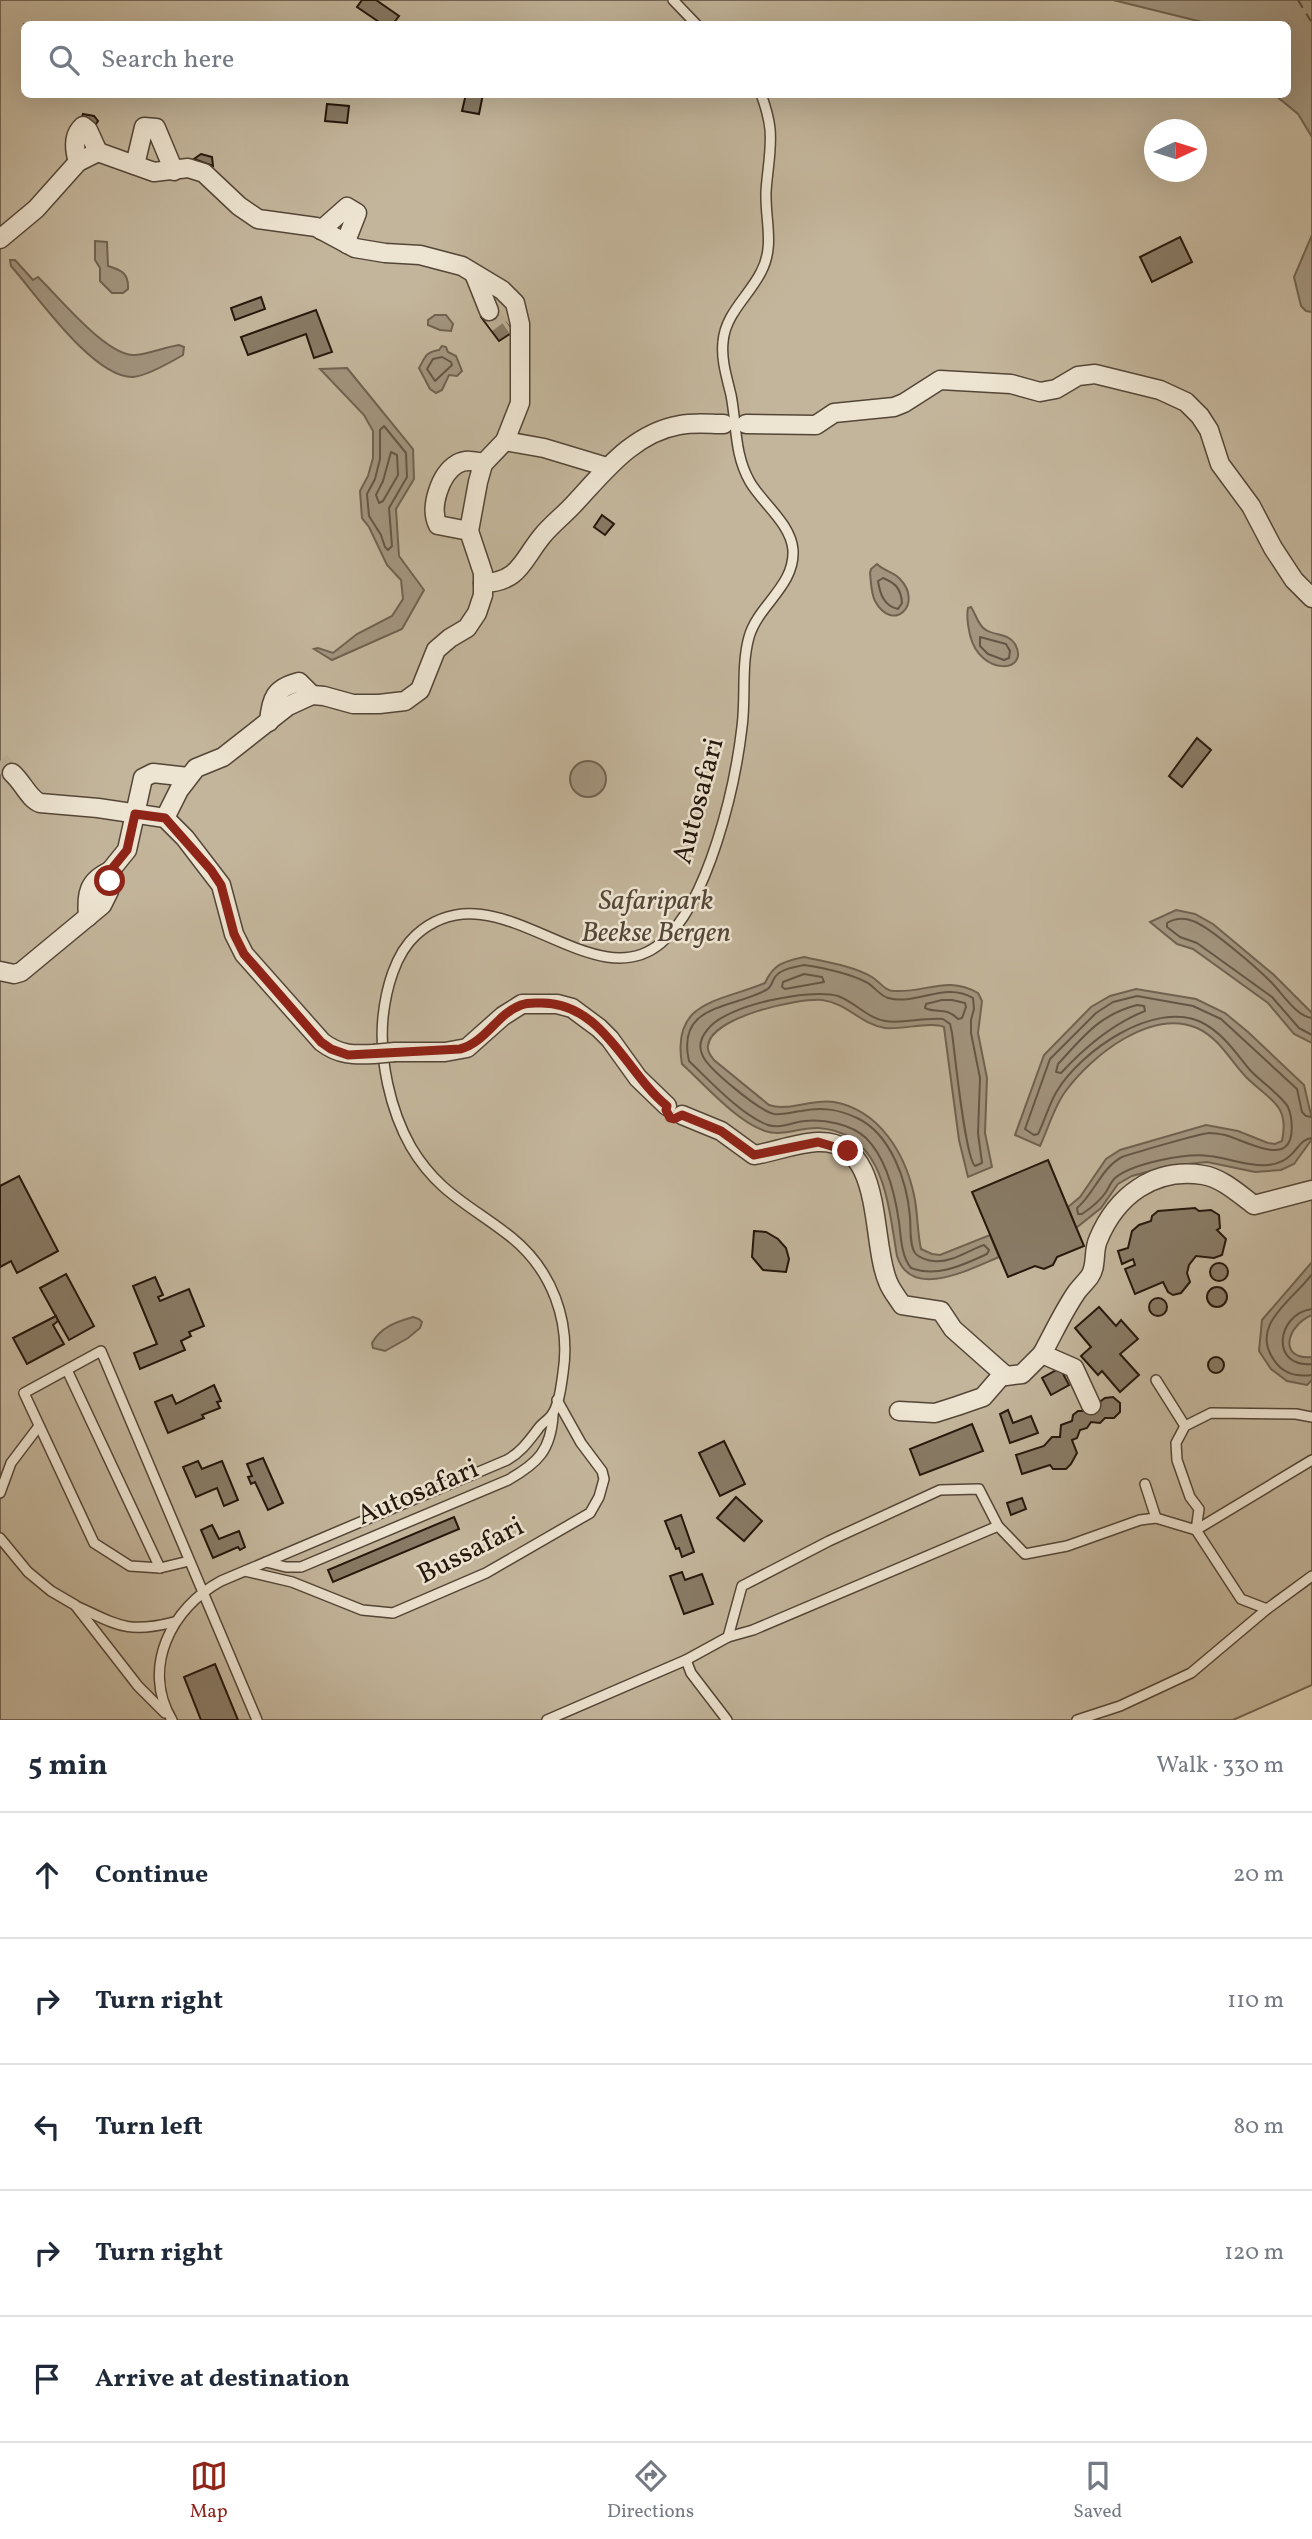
<!DOCTYPE html>
<html lang="en">
<head>
<meta charset="utf-8">
<style>
  :root { --surface:#fff; --page:#f6f6f7; --text:#1f2937; --muted:#747a83; --line:#e0e1e3; --accent:#8f2418 }
  body { margin:0; font-family:Vollkorn,serif; background:var(--page); color:var(--text) }
  .compass { position:absolute; left:1144px; top:119px; width:63px; height:63px; border-radius:50%; background:var(--surface); box-shadow:0 7px 28px #0002; rotate:86deg }
  .stop { position:absolute; width:21px; height:21px; margin:-16px; border:5px solid #8f2418; border-radius:50%; background:#fff }
  .stop.end { background:#8f2418; border-color:#fff; box-shadow:0 2px 7px #0008 }
  .list { margin:0; padding:0; list-style:none }
  h2 { display:flex; justify-content:space-between; align-items:center; height:91px; margin:0; padding:0 28px; font-size:30px }
  h2 small { font-size:23px; font-weight:400; color:var(--muted) }
  .list li { display:grid; grid-template-columns:46px 1fr auto; gap:21px; align-items:center; box-sizing:border-box; height:126px; padding:0 28px; border-top:2px solid var(--line) }
  .list b { display:block; font-size:26px; white-space:nowrap }
  .list em { font-size:23px; font-style:normal; color:var(--muted) }
  .icon { flex:none; width:38px; height:38px; fill:none; stroke:currentColor; stroke-width:2; stroke-linecap:round; stroke-linejoin:round }
  .map { position:relative; flex:none; width:1312px; height:1720px; overflow:hidden }
  .search { position:absolute; background:var(--surface); box-shadow:0 7px 28px #0002; left:21px; right:21px; top:21px; height:77px; display:flex; align-items:center; gap:18px; box-sizing:border-box; padding:0 24px; border-radius:10px; color:var(--muted); font-size:26px }
  .sheet { height:721px; background:var(--surface) }
  nav { display:flex; justify-content:space-around; align-items:center; box-sizing:border-box; height:98px; border-top:2px solid var(--line); background:var(--surface); font-size:19px; color:var(--muted) }
  nav a { display:grid; justify-items:center; gap:4px }
  nav .on { color:var(--accent) }
  .map>svg:first-child { display:block }
  .green { fill:#c3b59b; stroke:#746654; stroke-width:2; fill-rule:evenodd }
  .water { fill:#a2947e; stroke:#706250; stroke-width:2 }
  .lines { fill:none; stroke-linecap:round; stroke-linejoin:round }
  .shore { stroke:#645645; stroke-width:2 }
  .ferry { stroke:#57493a; stroke-width:2; stroke-dasharray:9 7; stroke-linecap:butt }
  .building { fill:#887a65; stroke:#25170c; stroke-width:2 }
  .street-tunnel { stroke:#bdaf96; stroke-width:18; stroke-dasharray:18 9; stroke-linecap:butt }
  .lane-casing { stroke:#544637; stroke-width:12 }
  .street-casing { stroke:#544637; stroke-width:21 }
  .lane { stroke:#ede4d1; stroke-width:9 }
  .street { stroke:#ede4d1; stroke-width:18 }
  .street-bridge-casing { stroke:#544637; stroke-width:21; stroke-linecap:butt }
  .street-bridge { stroke:#ede4d1; stroke-width:18 }
  .route { stroke:#8f2418; stroke-width:9 }
  .labels { text-anchor:middle; dominant-baseline:central; stroke-width:5; stroke-linejoin:round; paint-order:stroke }
  .street-label { font-size:28px; fill:#25170c; stroke:#ede4d1 }
  .park-label { font-size:28px; font-style:italic; fill:#544637; stroke:#ede4d1 }
</style>
</head>
<body>
<div class="map">
<svg width="1312" height="1720" viewBox="0 0 1312 1720">
  <rect width="100%" height="100%" fill="#e3d5b8"/>
  <filter id="stains"><feTurbulence type="fractalNoise" baseFrequency=".00286" numOctaves="4"/><feColorMatrix values="0 0 0 0 .2 0 0 0 0 .09 0 0 0 0 .02 0 0 0 .5 -.17"/></filter>
  <radialGradient id="worn" r=".72"><stop offset=".6" stop-color="#630" stop-opacity="0"/><stop offset="1" stop-color="#630" stop-opacity=".3"/></radialGradient>
  <!-- green -->
  <path class="green" d="M0,0H1312V1685L1233,1720H0ZM24,24H1288V94H24ZM1154,130H1196V172H1154Z"/>
  <!-- water -->
  <g class="water">
    <polygon points="1113,0 1312,0 1312,137 1298,114 1275,95 1288,94 1288,24 1210,24"/>
    <polygon points="1312,235 1312,312 1306,311 1301,306 1294,277"/>
    <path d="M95,241L107,242L108,266C121,270 129,273 128,289L123,293H112L100,281V268L95,260Z"/>
    <path d="M10,260H15L33,280L38,277C58,296 107,357 135,355C149,354 165,347 179,345L184,347L183,355C171,362 147,376 133,377C93,378 36,294 11,266Z"/>
    <polygon points="435,315 446,315 453,324 451,331 440,330 428,325 428,320"/>
    <path d="M442,346L446,347L448,352L456,356L462,371L457,376L449,375L442,390L436,393L430,389L419,368C425,358 425,352 439,350Z"/>
    <polygon points="347,368 413,449 414,479 396,509 399,556 424,590 402,629 332,660 314,649 318,648 333,653 357,634 392,616 403,599 401,580 387,565 369,527 362,518 360,491 368,476 373,458 373,431 364,415 320,369"/>
    <path d="M877,564C884,571 894,572 900,579C924,604 893,634 875,601C871,593 871,582 870,573L871,569Z"/>
    <path d="M971,607C976,614 978,626 986,630C996,636 1008,633 1015,644C1031,673 980,677 970,635C968,626 966,617 968,608Z"/>
    <circle cx="588" cy="779" r="18"/>
    <polygon points="1176,910 1195,914 1213,924 1274,975 1312,1013 1312,1043 1294,1034 1268,1003 1193,949 1177,944 1150,922"/>
    <path d="M804,957C826,962 853,966 872,977C880,982 885,991 894,991C926,993 947,975 978,993L982,1001L978,1033L987,1078L985,1133L992,1167L968,1177L959,1140L945,1035L944,1027C932,1021 901,1030 885,1028C862,1025 847,1003 822,1000C798,998 710,1017 708,1046C707,1052 711,1056 714,1060L769,1105C789,1112 813,1098 834,1102C879,1110 905,1153 914,1195C918,1213 917,1231 921,1249L932,1254L940,1255L990,1235L999,1257C970,1269 911,1301 897,1256C888,1205 885,1132 818,1128C802,1127 782,1137 765,1131C736,1121 705,1085 682,1064C671,1000 720,1002 765,983C774,963 784,962 804,957Z"/>
    <path d="M1136,989L1196,999L1225,1013L1248,1032L1304,1085L1312,1119V1139L1294,1164L1281,1170L1255,1172L1207,1162L1169,1166L1132,1176L1118,1184L1101,1208L1076,1228L1068,1207L1080,1197L1106,1159L1120,1150L1206,1125L1238,1131L1268,1143L1275,1144L1282,1141C1290,1104 1269,1100 1246,1077C1230,1060 1219,1038 1197,1028C1151,1008 1091,1056 1065,1092C1054,1107 1048,1129 1040,1146L1015,1135L1044,1055L1091,1007L1110,996Z"/>
    <path d="M1312,1262V1315C1286,1326 1278,1360 1312,1357V1380L1307,1385L1287,1381L1271,1369L1259,1351L1262,1320Z"/>
    <path d="M413,1317L419,1319L422,1322L420,1328L408,1338L385,1351L373,1348L372,1343C381,1327 396,1322 413,1317Z"/>
  </g>
  <g class="lines">
    <!-- shore -->
    <g class="shore">
      <polygon points="442,357 451,362 452,365 435,381 427,369 433,359"/>
      <polygon points="384,426 406,453 407,477 389,508 392,546 388,550 385,547 381,535 369,516 367,494 375,479 380,459 380,430"/>
      <polygon points="391,452 397,455 398,475 383,501 379,503 376,495 383,481"/>
      <path d="M883,578C895,583 901,588 902,603L898,609C884,606 880,594 878,581Z"/>
      <polygon points="980,637 1006,644 1010,651 1009,658 1004,660 988,654 980,646"/>
      <path d="M804,965C824,968 848,973 866,982C874,986 880,996 888,998C917,1006 944,981 973,998L974,1009L971,1020V1033L980,1078L978,1133L982,1163L975,1166C965,1157 955,1054 952,1033L950,1024L943,1019C923,1017 904,1024 885,1021C867,1018 855,1002 838,996C810,988 726,1005 708,1029C702,1036 698,1045 702,1054C706,1068 760,1111 774,1114C783,1115 792,1112 801,1111C822,1107 838,1109 857,1118C891,1134 907,1181 910,1217C911,1227 909,1244 915,1253C919,1258 929,1261 934,1261C951,1263 969,1250 984,1245L989,1250L987,1254C963,1265 937,1278 911,1268C901,1256 901,1236 899,1222C895,1194 886,1158 866,1138C851,1124 824,1119 805,1121C793,1122 780,1129 768,1125C742,1116 709,1080 689,1061C676,1004 731,1009 766,990C772,987 771,983 775,977C781,969 794,967 804,965Z"/>
      <polygon points="804,974 822,977 824,982 785,989 782,987 783,982"/>
      <path d="M942,1000H952L965,1003L966,1007L962,1018L958,1019C945,1006 937,1014 925,1008L926,1004Z"/>
      <path d="M1137,1005L1144,1006L1145,1011C1112,1024 1085,1047 1061,1073L1056,1072L1058,1064C1084,1036 1099,1015 1137,1005Z"/>
      <path d="M1312,1018C1296,1016 1282,993 1271,982C1257,968 1210,927 1193,921C1183,917 1175,918 1167,923V927L1180,937L1197,943L1272,997L1299,1028L1312,1035"/>
      <path d="M1312,1117L1306,1116L1302,1112L1297,1089L1221,1019L1193,1006L1137,996L1113,1002L1096,1013L1050,1059L1025,1129L1034,1135L1038,1134C1045,1120 1049,1104 1057,1091C1081,1051 1154,1000 1201,1022C1223,1033 1235,1052 1250,1070C1260,1081 1282,1096 1288,1107C1292,1116 1295,1140 1285,1147C1272,1157 1240,1139 1225,1135C1220,1134 1214,1133 1209,1133C1202,1133 1130,1154 1122,1157C1101,1168 1094,1194 1077,1208L1078,1214H1082C1091,1208 1100,1201 1106,1192C1109,1187 1111,1182 1115,1178C1133,1163 1186,1153 1209,1156C1229,1158 1248,1167 1268,1165C1297,1162 1296,1139 1312,1138"/>
      <path d="M1312,1274C1293,1300 1249,1325 1274,1360C1283,1374 1297,1377 1312,1375"/>
      <path d="M1312,1309C1276,1314 1270,1368 1312,1364"/>
    </g>
    <!-- ferry -->
    <polyline class="ferry" points="1298,0 1312,23"/>
  </g>
  <!-- building -->
  <g class="building">
    <polygon points="362,0 376,0 399,16 393,24 382,24 357,7"/>
    <polygon points="466,94 483,94 479,114 462,111"/>
    <polygon points="327,104 349,106 347,123 325,121"/>
    <polygon points="83,114 94,116 98,121 93,128 81,120"/>
    <polygon points="201,154 212,157 213,166 194,159"/>
    <polygon points="1180,237 1192,262 1152,282 1140,257"/>
    <polygon points="261,297 265,309 235,320 231,308"/>
    <polygon points="494,307 513,332 499,341 481,317"/>
    <polygon points="316,310 332,352 314,358 306,334 248,355 241,337"/>
    <polygon points="602,515 614,524 605,535 594,527"/>
    <polygon points="1197,738 1211,750 1182,787 1169,776"/>
    <polygon points="1048,1160 1084,1246 1057,1257 1053,1265 1044,1269 1035,1266 1008,1277 972,1192"/>
    <polygon points="19,1176 58,1251 17,1273 11,1261 0,1267 0,1186"/>
    <polygon points="1195,1208 1199,1211 1211,1210 1219,1215 1220,1228 1217,1230 1226,1239 1222,1255 1214,1258 1196,1256 1189,1265 1187,1273 1190,1282 1181,1293 1173,1295 1168,1292 1163,1282 1135,1294 1125,1269 1135,1265 1133,1259 1122,1264 1118,1251 1128,1248 1132,1231 1139,1225 1151,1221 1152,1216 1158,1211"/>
    <polygon points="754,1231 766,1232 778,1239 786,1248 789,1259 786,1272 763,1270 752,1257"/>
    <circle cx="1219" cy="1272" r="9"/>
    <polygon points="66,1274 94,1326 69,1340 40,1288"/>
    <polygon points="155,1277 163,1295 158,1297 160,1301 189,1289 204,1326 189,1332 191,1336 181,1341 185,1350 140,1369 134,1353 157,1344 133,1286"/>
    <circle cx="1217" cy="1297" r="10"/>
    <circle cx="1158" cy="1307" r="9"/>
    <polygon points="1099,1307 1116,1326 1121,1320 1138,1339 1120,1354 1139,1375 1120,1392 1102,1371 1098,1375 1081,1356 1091,1347 1075,1328"/>
    <polygon points="56,1316 58,1321 53,1325 64,1344 27,1364 13,1338"/>
    <circle cx="1216" cy="1365" r="8"/>
    <polygon points="1060,1368 1069,1385 1051,1395 1042,1378"/>
    <polygon points="214,1385 221,1401 217,1402 220,1408 202,1415 204,1418 168,1433 155,1402 172,1395 176,1404"/>
    <polygon points="1113,1397 1120,1403 1120,1412 1114,1418 1105,1418 1100,1423 1091,1422 1087,1428 1080,1430 1077,1438 1072,1440 1077,1453 1071,1464 1066,1469 1053,1469 1050,1465 1022,1474 1016,1455 1044,1446 1052,1437 1060,1437 1061,1425 1072,1421 1073,1415 1078,1411 1087,1411 1105,1398"/>
    <polygon points="1008,1410 1013,1423 1031,1416 1038,1433 1010,1443 1000,1414"/>
    <polygon points="972,1424 983,1451 920,1475 910,1449"/>
    <polygon points="724,1441 745,1484 720,1496 699,1453"/>
    <polygon points="263,1458 283,1503 268,1510 255,1482 251,1484 248,1477 252,1476 247,1464"/>
    <polygon points="198,1461 202,1469 222,1461 238,1500 224,1506 217,1488 196,1497 183,1467"/>
    <polygon points="736,1497 762,1521 744,1541 717,1518"/>
    <polygon points="1022,1498 1026,1509 1011,1515 1007,1503"/>
    <polygon points="681,1515 694,1552 682,1557 679,1548 676,1549 665,1521"/>
    <polygon points="454,1517 459,1529 333,1582 328,1570"/>
    <polygon points="212,1525 219,1539 239,1531 245,1547 240,1550 238,1547 213,1558 201,1530"/>
    <polygon points="682,1572 685,1580 702,1574 713,1604 684,1614 670,1576"/>
    <polygon points="215,1664 238,1720 201,1720 184,1677"/>
  </g>
  <g class="lines">
    <!-- street-tunnel -->
    <g class="street-tunnel">
      <polyline points="489,311 503,330 509,326"/>
      <polyline points="0,761 12,773"/>
    </g>
    <defs>
      <g id="lane">
        <polyline points="673,0 696,24"/>
        <polyline points="67,1370 160,1568"/>
        <polyline points="1156,1380 1185,1426"/>
        <polyline points="1145,1484 1156,1518"/>
        <polyline points="0,1493 11,1463 39,1426"/>
        <polyline points="0,1538 28,1572 51,1591 75,1605 138,1686 165,1713"/>
        <polyline points="189,1561 160,1568 130,1566 94,1543 24,1393 101,1351 257,1720"/>
        <path d="M266,1562L286,1567H301L508,1480C538,1463 551,1450 553,1415"/>
        <polyline points="245,1571 292,1582 362,1610 393,1613 486,1573 590,1513 599,1497 604,1479 602,1471 581,1443 557,1400"/>
        <path d="M76,1606C118,1625 127,1634 174,1622"/>
        <polyline points="1267,1609 1241,1599 1196,1530 1199,1509 1190,1497 1177,1460 1176,1443 1185,1426 1211,1413 1296,1414 1312,1417"/>
        <polyline points="728,1637 753,1630 998,1526"/>
        <polyline points="686,1660 691,1673 727,1720"/>
        <path d="M172,1720C141,1668 171,1608 221,1581L507,1460C521,1452 528,1442 538,1429C541,1424 547,1421 551,1416C559,1406 561,1387 563,1373C571,1321 552,1270 511,1237C472,1206 438,1193 411,1147C390,1110 379,1059 383,1017C386,989 395,954 416,935C496,863 591,1002 661,943C709,902 735,787 742,727C746,697 741,666 749,637C758,605 795,586 793,550C791,524 763,504 750,482C734,454 737,426 731,395C727,378 721,360 723,342C725,314 749,296 761,272C775,246 765,220 766,192C767,172 772,150 770,129C769,118 765,105 761,94"/>
        <polyline points="547,1720 686,1660 728,1637 742,1586 829,1541 940,1490 979,1489 998,1526 1025,1554 1067,1546 1140,1520 1156,1518 1196,1530 1312,1460"/>
        <polyline points="1077,1720 1120,1706 1191,1673 1267,1609 1312,1576"/>
      </g>
      <g id="street">
        <path d="M78,162C74,149 73,135 83,126L88,130L98,152"/>
        <polyline points="135,165 144,127 156,128 174,171"/>
        <polyline points="321,230 347,207 357,213 348,236 347,244"/>
        <polyline points="0,239 36,209 78,162 98,152 154,172 188,168 204,173 239,206 258,219 316,227 355,248 385,253 420,255 462,266 502,290 515,303 520,324 520,403 505,441 483,464 478,482 469,531"/>
        <polyline points="475,276 489,311"/>
        <polyline points="746,424 816,425 834,413 894,407 904,403 940,380 1011,384 1040,392 1056,389 1078,376 1095,374 1160,390 1186,402 1200,416 1209,430 1220,464 1251,506 1273,548 1294,580 1312,598"/>
        <polyline points="505,441 544,448 607,467"/>
        <path d="M483,583C520,582 522,560 543,535C552,524 564,515 574,504C604,472 633,433 680,425C694,422 710,424 724,424"/>
        <path d="M269,722C271,698 275,688 299,682L312,695"/>
        <path d="M12,773C22,781 29,799 40,803L98,808L165,818L185,838L221,885L234,934L244,954L322,1042C339,1055 353,1055 374,1054"/>
        <path d="M165,818L179,790L196,768L223,757L288,706L312,695L324,696L353,704H379L405,701L420,690L436,650L450,638L467,628L477,613L483,595V573L469,531L438,525C429,508 440,474 457,464C465,459 475,461 484,463"/>
        <path d="M88,917C86,894 88,881 110,871"/>
        <polyline points="0,971 14,974 21,972 102,905 109,891 110,871 127,850 143,778 153,773 188,777"/>
        <polyline points="395,1052 445,1052 467,1048 503,1016 522,1004 557,1004 572,1008 599,1028 610,1039 638,1078 667,1106"/>
        <path d="M682,1115L721,1131L754,1155C774,1152 796,1143 817,1142C885,1139 870,1241 888,1282C891,1290 897,1297 902,1305L941,1311L953,1329L1006,1376L1022,1374L1042,1354L1074,1368L1091,1405"/>
        <path d="M1042,1354C1053,1334 1063,1312 1076,1293C1080,1287 1086,1282 1090,1276C1097,1266 1093,1251 1098,1240C1116,1196 1154,1167 1203,1175C1222,1178 1239,1194 1254,1205L1312,1190"/>
        <polyline points="899,1411 935,1413 957,1406 983,1397 1003,1374"/>
      </g>
    </defs>
    <!-- lane casing -->
    <use href="#lane" class="lane-casing"/>
    <!-- street casing -->
    <use href="#street" class="street-casing"/>
    <!-- lane -->
    <use href="#lane" class="lane"/>
    <!-- street -->
    <use href="#street" class="street"/>
    <defs>
      <polyline id="street-bridge" points="374,1054 395,1052"/>
    </defs>
    <!-- street-bridge casing -->
    <use href="#street-bridge" class="street-bridge-casing"/>
    <!-- street-bridge -->
    <use href="#street-bridge" class="street-bridge"/>
  </g>
  <g class="lines">
    <!-- route -->
    <path class="route" d="M110,881V871L127,850L135,814L165,818L211,870L221,885L234,934L244,954L321,1042L331,1049L348,1055L460,1049C485,1043 497,1014 521,1005C528,1002 535,1003 542,1003C603,1003 626,1073 667,1106L666,1110L670,1118L674,1119L682,1115L721,1131L754,1155L818,1142L848,1151"/>
  </g>
  <g class="labels">
    <!-- street labels -->
    <g class="street-label">
      <text transform="translate(699 801) rotate(-75)">Autosafari</text>
      <text transform="translate(418 1493) rotate(-23)">Autosafari</text>
      <text transform="translate(471 1551) rotate(-27)">Bussafari</text>
    </g>
    <!-- park labels -->
    <g class="park-label">
      <text x="656" y="901">Safaripark<tspan x="656" dy="32">Beekse Bergen</tspan></text>
    </g>
  </g>
  <rect width="100%" height="100%" filter="url(#stains)"/>
  <rect width="100%" height="100%" fill="url(#worn)"/>
</svg>
<svg class="compass" viewBox="-18 -18 36 36"><path d="M0-13l5 13h-10z" fill="#e53935"/><path d="M0 13l5-13h-10z" fill="#747a83"/></svg>
<div class="stop" style="left:110px;top:881px"></div>
<div class="stop end" style="left:848px;top:1151px"></div>
<div class="search"><svg class="icon" aria-label="search" viewBox="0 0 24 24"><circle cx="10" cy="10" r="6"/><path d="M15 15l6 6"/></svg>Search here</div>
</div>
<section class="sheet">
<h2>5 min<small>Walk · 330 m</small></h2>
<ul class="list">
<li><svg class="icon" aria-label="ahead" viewBox="0 0 24 24"><path d="M12 20V5M6 11l6-6 6 6"/></svg><div><b>Continue</b></div><em>20 m</em></li>
<li><svg class="icon" aria-label="right" viewBox="0 0 24 24"><path d="M7 20v-9h11M14 6l5 5-5 5"/></svg><div><b>Turn right</b></div><em>110 m</em></li>
<li><svg class="icon" aria-label="left" viewBox="0 0 24 24"><path d="M17 20v-9H6M10 6l-5 5 5 5"/></svg><div><b>Turn left</b></div><em>80 m</em></li>
<li><svg class="icon" aria-label="right" viewBox="0 0 24 24"><path d="M7 20v-9h11M14 6l5 5-5 5"/></svg><div><b>Turn right</b></div><em>120 m</em></li>
<li><svg class="icon" aria-label="arrive" viewBox="0 0 24 24"><path d="M6 21V4h12l-3 4 3 4H6"/></svg><div><b>Arrive at destination</b></div></li>
</ul>
</section>
<nav>
<a class="on"><svg class="icon" aria-label="map" viewBox="0 0 24 24"><path d="M3 6l6-2 6 2 6-2v14l-6 2-6-2-6 2zM9 4v14M15 6v14"/></svg>Map</a>
<a><svg class="icon" aria-label="directions" viewBox="0 0 24 24"><path d="M12 3l9 9-9 9-9-9zM9 14v-3h6M13 9l2 2-2 2"/></svg>Directions</a>
<a><svg class="icon" aria-label="saved" viewBox="0 0 24 24"><path d="M7 4h10v16l-5-4-5 4z"/></svg>Saved</a>
</nav>
</body>
</html>
